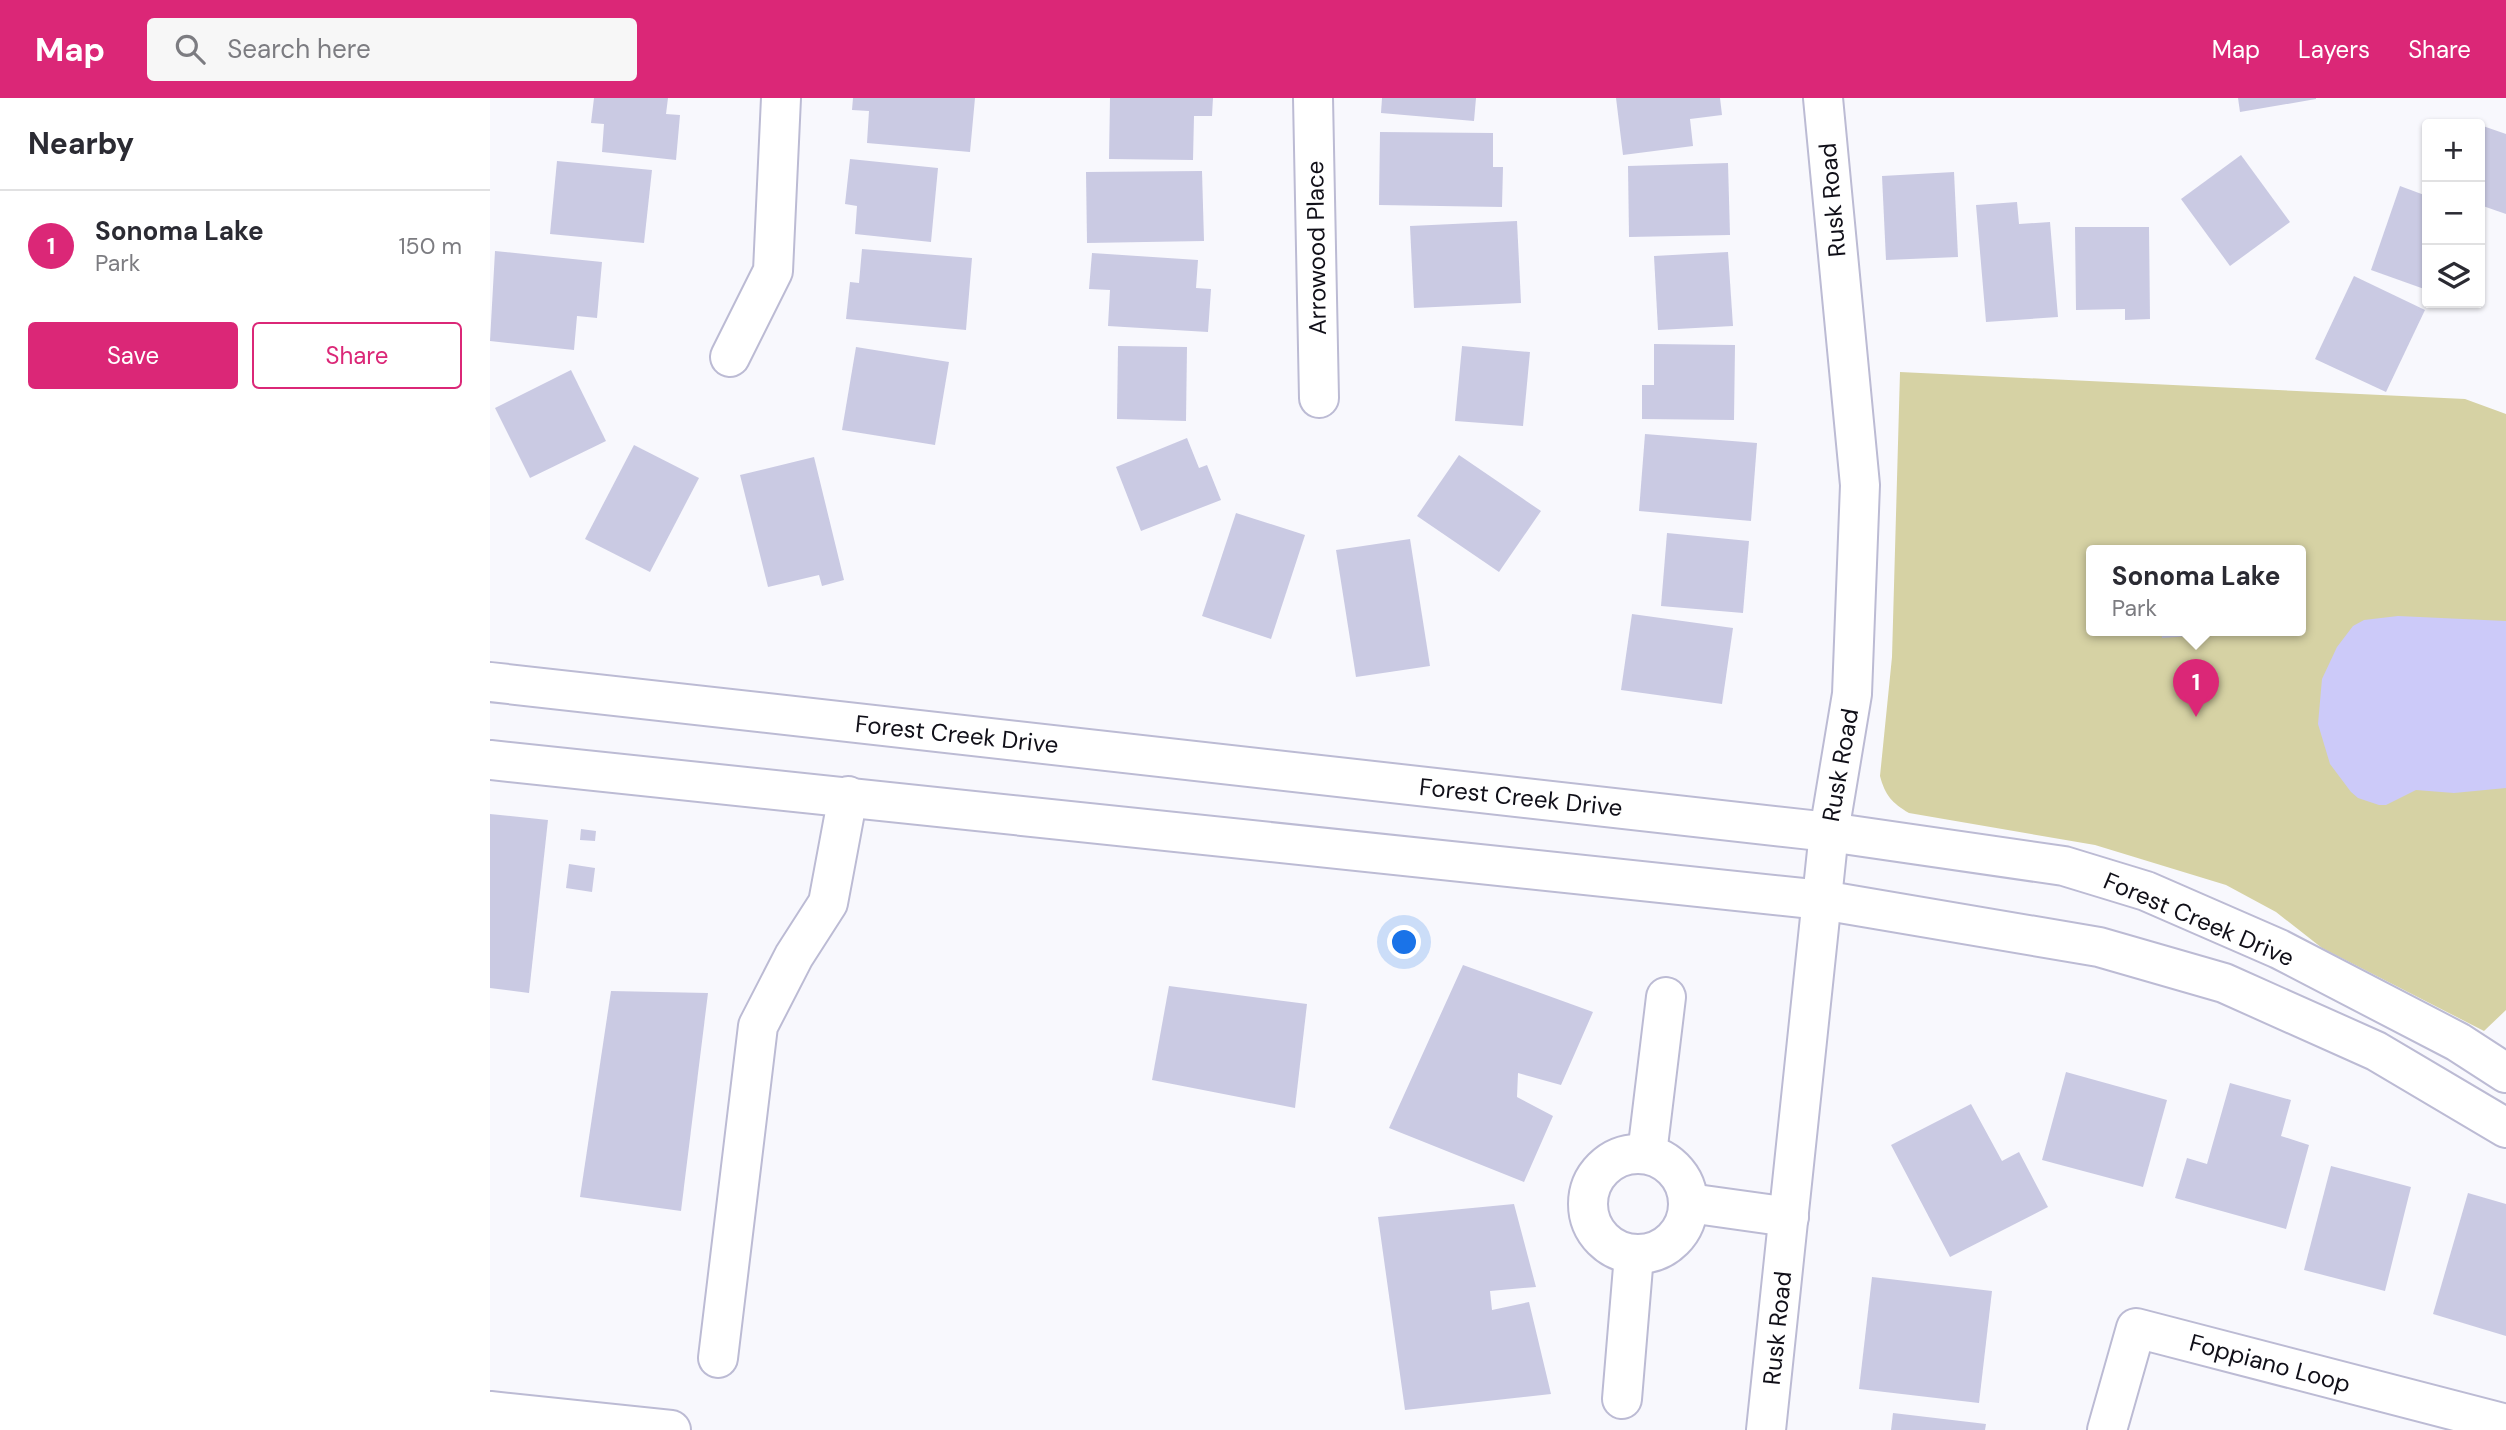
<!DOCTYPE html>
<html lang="en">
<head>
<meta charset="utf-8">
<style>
  :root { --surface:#fff; --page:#f7f7f7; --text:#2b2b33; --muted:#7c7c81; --line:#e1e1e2; --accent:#db2777 }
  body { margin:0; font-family:"DM Sans",sans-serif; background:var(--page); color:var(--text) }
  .controls { position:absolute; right:21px; top:21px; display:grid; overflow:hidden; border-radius:7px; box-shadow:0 2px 5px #0004 }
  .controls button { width:63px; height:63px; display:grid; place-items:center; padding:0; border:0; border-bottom:2px solid var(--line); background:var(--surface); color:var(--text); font:35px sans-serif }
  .you { position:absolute; left:915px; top:845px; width:24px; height:24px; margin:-18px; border:5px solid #fff; border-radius:50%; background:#1a73e8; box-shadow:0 0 0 10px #1a73e833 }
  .badge { display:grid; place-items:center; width:46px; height:46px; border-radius:50%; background:var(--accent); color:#fff; font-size:23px; font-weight:700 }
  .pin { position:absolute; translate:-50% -58px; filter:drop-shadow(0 2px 4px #0008) }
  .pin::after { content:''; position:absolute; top:37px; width:24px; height:21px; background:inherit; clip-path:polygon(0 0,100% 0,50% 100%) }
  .popup { position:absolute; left:1596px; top:447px; width:220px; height:91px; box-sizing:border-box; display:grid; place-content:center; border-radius:7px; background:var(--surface); filter:drop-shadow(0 2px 5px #0005); font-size:23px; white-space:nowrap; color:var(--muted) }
  .popup b { font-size:26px; color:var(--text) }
  .popup::after { content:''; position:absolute; left:50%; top:100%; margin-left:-14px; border:14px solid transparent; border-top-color:var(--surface) }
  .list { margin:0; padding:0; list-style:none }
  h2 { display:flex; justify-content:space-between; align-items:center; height:91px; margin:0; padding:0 28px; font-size:30px }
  h2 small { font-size:23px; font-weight:400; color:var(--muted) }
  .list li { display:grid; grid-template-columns:46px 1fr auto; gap:21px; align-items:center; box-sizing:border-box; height:112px; padding:0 28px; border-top:2px solid var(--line) }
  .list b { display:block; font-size:26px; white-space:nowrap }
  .list p { margin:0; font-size:23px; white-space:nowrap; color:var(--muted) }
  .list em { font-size:23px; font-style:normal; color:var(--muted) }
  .actions { display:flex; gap:14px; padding:21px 28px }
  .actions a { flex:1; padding:16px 0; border:2px solid var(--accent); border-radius:7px; text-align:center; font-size:24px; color:var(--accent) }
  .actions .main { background:var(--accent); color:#fff }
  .icon { flex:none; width:38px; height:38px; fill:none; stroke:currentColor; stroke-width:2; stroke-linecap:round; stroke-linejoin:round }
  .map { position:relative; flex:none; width:2016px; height:1332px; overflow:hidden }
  header { display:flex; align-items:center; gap:42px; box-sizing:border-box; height:98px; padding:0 35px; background:var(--accent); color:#fff }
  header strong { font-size:33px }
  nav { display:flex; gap:38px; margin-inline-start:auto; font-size:24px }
  .search { width:490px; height:63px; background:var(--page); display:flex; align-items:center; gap:18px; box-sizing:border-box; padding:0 24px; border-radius:7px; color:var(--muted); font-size:26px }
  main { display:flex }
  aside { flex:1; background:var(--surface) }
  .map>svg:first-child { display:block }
  .green { fill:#d6d2a4; fill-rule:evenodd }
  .water { fill:#cccaf9 }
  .building { fill:#cacae3 }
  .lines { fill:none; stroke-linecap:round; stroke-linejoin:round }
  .minor-casing { stroke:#bcbbd4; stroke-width:42 }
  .minor { stroke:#fff; stroke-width:38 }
  .labels { text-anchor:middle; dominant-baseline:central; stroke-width:6; stroke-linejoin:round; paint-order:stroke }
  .street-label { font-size:24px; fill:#100f18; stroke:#fff }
</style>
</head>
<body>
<header>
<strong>Map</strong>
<div class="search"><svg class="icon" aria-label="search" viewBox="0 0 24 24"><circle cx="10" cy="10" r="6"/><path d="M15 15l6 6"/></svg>Search here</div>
<nav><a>Map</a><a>Layers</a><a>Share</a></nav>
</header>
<main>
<aside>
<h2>Nearby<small></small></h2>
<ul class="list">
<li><span class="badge">1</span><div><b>Sonoma Lake</b><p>Park</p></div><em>150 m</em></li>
</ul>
<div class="actions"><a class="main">Save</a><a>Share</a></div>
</aside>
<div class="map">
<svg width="2016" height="1332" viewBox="0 0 2016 1332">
  <rect width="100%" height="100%" fill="#f8f8fd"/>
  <!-- green -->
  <path class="green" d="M1410,274L1975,301L2016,316V912L1994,933L1832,850L1786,814L1736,787L1605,747L1419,715C1402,705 1395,697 1390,678L1402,559ZM1601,453H1811V533H1601Z"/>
  <!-- water -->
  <polygon class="water" points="1908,518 2016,523 2016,690 1964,695 1926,692 1896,707 1889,707 1868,700 1861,694 1840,666 1828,626 1832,581 1847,549 1863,528 1874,522"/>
  <!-- building -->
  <g class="building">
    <polygon points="104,0 178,0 176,16 190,17 186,62 112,54 114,26 101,25"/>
    <polygon points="363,0 485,0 480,54 377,45 379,13 362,12"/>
    <polygon points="620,0 723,0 722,18 704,18 703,62 619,61"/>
    <polygon points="892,0 986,0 984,23 891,15"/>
    <polygon points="1126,0 1230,0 1232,17 1200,21 1203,48 1133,57"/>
    <polygon points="1748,0 1826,0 1826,1 1750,14"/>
    <polygon points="1990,27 2016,36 2016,116 1990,107"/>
    <polygon points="890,34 1003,35 1003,69 1013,69 1012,109 889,107"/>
    <polygon points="1751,57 1800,124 1740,168 1691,101"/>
    <polygon points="360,61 448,70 441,144 365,136 367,108 355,106"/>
    <polygon points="67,63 162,72 154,145 60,136"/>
    <polygon points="1238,65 1240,137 1139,139 1138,68"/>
    <polygon points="712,73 714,143 597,145 596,74"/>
    <polygon points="1464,74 1468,159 1396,162 1392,78"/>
    <polygon points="1910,88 1937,98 1937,192 1881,172"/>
    <polygon points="1527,104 1529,126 1560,124 1568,219 1496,224 1486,107"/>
    <polygon points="1027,123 1031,205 924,210 920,128"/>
    <polygon points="1585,129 1659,129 1660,221 1635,222 1635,211 1586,212"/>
    <polygon points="372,151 482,160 476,232 356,221 360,184 369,185"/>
    <polygon points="5,153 112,164 107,220 87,218 84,252 0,243"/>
    <polygon points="1238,154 1243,228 1168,232 1164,158"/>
    <polygon points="602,155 708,162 706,190 721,191 718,234 618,228 620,192 599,191"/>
    <polygon points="1864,178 1935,212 1896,294 1825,261"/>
    <polygon points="1164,246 1245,247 1244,322 1152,321 1152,287 1164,287"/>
    <polygon points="628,248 697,249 696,323 627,321"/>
    <polygon points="972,248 1040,254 1033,328 965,323"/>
    <polygon points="366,249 459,264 445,347 352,332"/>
    <polygon points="81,272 116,343 40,380 5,310"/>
    <polygon points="1155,336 1267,345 1261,423 1149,413"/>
    <polygon points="697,340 709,370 717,367 731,402 651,433 626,369"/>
    <polygon points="144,347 209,380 160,474 95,441"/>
    <polygon points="969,357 1051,413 1009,474 927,418"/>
    <polygon points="324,359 354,482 332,488 329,477 278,489 250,377"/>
    <polygon points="746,415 815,437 781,541 712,518"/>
    <polygon points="1177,435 1259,443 1253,515 1171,508"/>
    <polygon points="920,441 940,568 866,579 846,452"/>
    <polygon points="1142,516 1243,530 1232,606 1131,592"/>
    <polygon points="1671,533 1701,533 1701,538 1672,540"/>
    <polygon points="0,716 58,722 39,895 0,890"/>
    <polygon points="91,731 106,733 105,743 90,742"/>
    <polygon points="79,766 105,770 102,794 76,790"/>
    <polygon points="973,867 1103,914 1071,987 1028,975 1027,999 1063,1018 1034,1084 899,1030"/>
    <polygon points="679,888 817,906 805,1010 662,982"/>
    <polygon points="121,893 218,895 191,1113 90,1099"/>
    <polygon points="1576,974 1677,1002 1653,1089 1552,1062"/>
    <polygon points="1740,985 1801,1002 1791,1038 1819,1047 1796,1131 1685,1100 1697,1060 1717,1066"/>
    <polygon points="1481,1006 1512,1063 1529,1054 1558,1109 1460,1159 1401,1047"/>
    <polygon points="1841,1068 1921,1089 1895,1193 1814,1172"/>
    <polygon points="1978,1095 2016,1106 2016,1238 1943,1216"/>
    <polygon points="1024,1106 1046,1189 1000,1193 1002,1212 1039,1204 1061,1296 915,1312 888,1119"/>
    <polygon points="1382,1179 1502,1193 1489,1305 1369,1291"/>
    <polygon points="1403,1315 1496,1326 1495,1332 1401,1332"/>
  </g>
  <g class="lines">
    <defs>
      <g id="minor">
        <polyline points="823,0 829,300"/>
        <polyline points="240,259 283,173 291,0"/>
        <polyline points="0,584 1339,734 1574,768 1656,793 1789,851 1968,944 2016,975"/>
        <polyline points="0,662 1332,802 1609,849 1734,885 1886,953 2016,1030"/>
        <circle cx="1148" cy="1106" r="50"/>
        <polyline points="1157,1056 1176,899"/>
        <polyline points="1199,1105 1299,1119"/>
        <polyline points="228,1260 268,928 304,858 338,805 358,698"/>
        <polyline points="1132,1301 1144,1157"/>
        <polyline points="0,1313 181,1332"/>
        <polyline points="1276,1332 1339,734 1362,596 1370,387 1333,0"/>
        <polyline points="1617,1332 1646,1230 2016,1326"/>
      </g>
    </defs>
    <!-- minor casing -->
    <use href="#minor" class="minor-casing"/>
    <!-- minor -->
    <use href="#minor" class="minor"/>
  </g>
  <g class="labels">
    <!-- street labels -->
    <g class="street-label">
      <text transform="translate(1342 102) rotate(-95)">Rusk Road</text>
      <text transform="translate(826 150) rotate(-91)">Arrowood Place</text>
      <text transform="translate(467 636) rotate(6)">Forest Creek Drive</text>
      <text transform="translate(1350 667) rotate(-80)">Rusk Road</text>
      <text transform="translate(1031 699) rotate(6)">Forest Creek Drive</text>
      <text transform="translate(1709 821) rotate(23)">Forest Creek Drive</text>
      <text transform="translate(1287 1230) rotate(-84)">Rusk Road</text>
      <text transform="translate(1780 1265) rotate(15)">Foppiano Loop</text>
    </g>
  </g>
</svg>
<div class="controls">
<button>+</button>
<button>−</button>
<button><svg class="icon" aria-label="layers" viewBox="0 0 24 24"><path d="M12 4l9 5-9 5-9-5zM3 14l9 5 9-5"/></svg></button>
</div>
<div class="you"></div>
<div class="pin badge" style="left:1706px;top:619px">1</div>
<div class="popup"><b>Sonoma Lake</b>Park</div>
</div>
</main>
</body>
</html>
